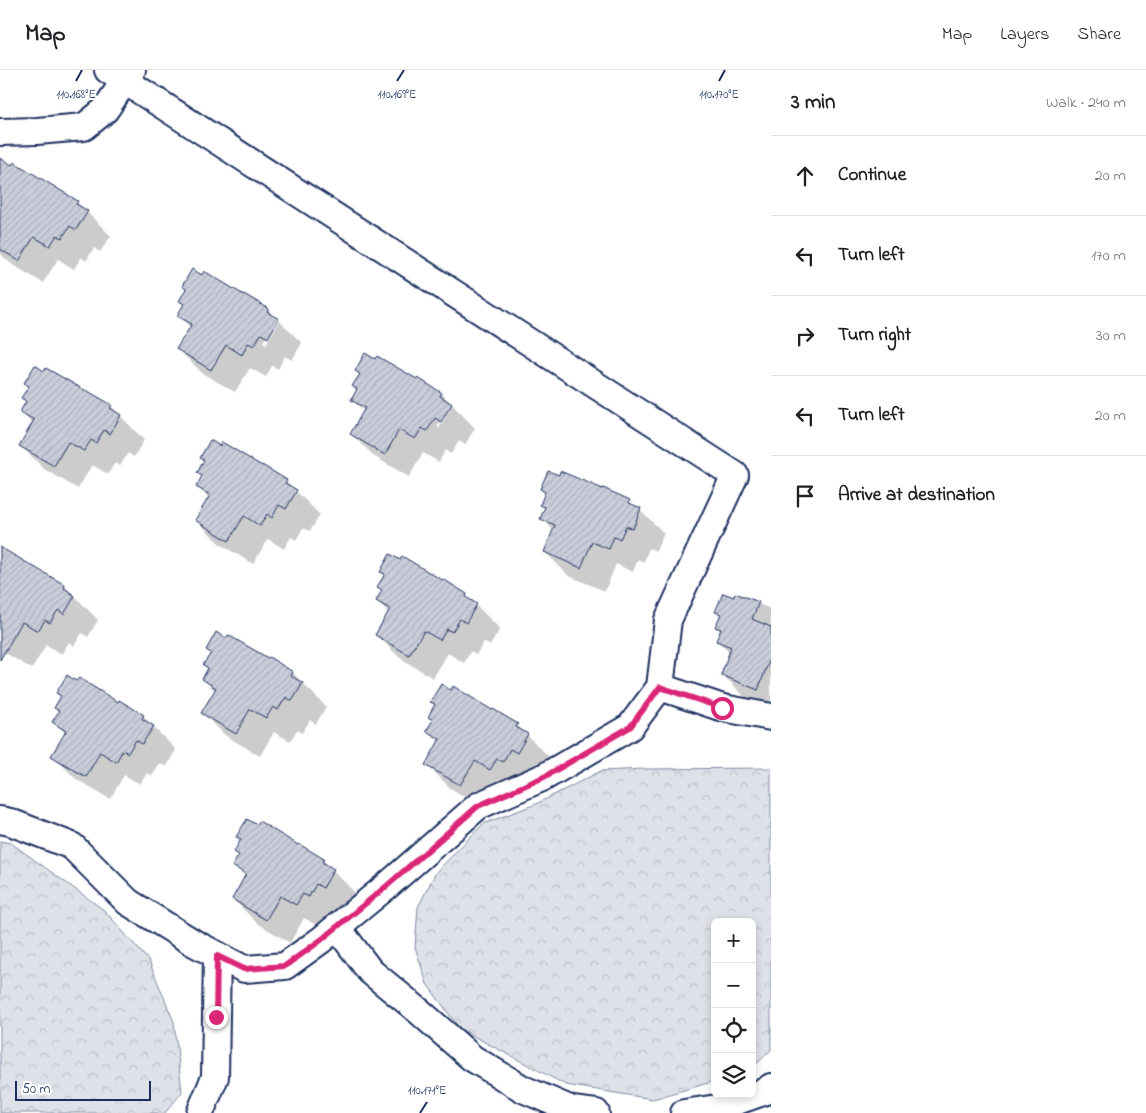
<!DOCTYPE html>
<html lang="en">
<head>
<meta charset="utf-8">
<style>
  :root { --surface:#fff; --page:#f2f2f2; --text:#202124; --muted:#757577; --line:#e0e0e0 }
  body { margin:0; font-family:"Indie Flower",sans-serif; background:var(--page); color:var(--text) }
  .controls { position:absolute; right:15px; bottom:15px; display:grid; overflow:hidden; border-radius:8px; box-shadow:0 2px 8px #0003 }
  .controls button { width:45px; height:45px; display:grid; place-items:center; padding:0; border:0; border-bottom:1px solid var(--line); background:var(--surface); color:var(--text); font:25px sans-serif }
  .scale { position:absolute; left:15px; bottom:12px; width:136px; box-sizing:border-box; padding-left:5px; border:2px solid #1b2f5e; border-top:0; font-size:14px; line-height:18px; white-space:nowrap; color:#1b2f5e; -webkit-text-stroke:4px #fff; paint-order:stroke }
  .stop { position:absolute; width:15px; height:15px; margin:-11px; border:4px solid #db2777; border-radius:50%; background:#fff }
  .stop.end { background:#db2777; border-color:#fff; box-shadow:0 1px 5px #0008 }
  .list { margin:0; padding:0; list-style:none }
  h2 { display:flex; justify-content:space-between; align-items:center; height:65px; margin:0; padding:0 20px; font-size:21px }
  h2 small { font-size:16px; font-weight:400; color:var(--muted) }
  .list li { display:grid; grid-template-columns:32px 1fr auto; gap:15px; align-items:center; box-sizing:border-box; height:80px; padding:0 20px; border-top:1px solid var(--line) }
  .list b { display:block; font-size:19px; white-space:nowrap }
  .list em { font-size:16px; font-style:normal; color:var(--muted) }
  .icon { flex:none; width:28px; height:28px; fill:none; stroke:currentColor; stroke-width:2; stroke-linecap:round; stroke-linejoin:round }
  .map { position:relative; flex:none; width:771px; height:1043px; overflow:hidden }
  header { display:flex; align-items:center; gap:30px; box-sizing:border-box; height:70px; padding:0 25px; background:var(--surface); border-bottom:1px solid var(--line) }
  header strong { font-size:24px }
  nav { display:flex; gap:28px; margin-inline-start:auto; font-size:18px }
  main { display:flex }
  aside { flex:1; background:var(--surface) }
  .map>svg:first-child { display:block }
  .forest { fill:url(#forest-crowns); stroke:#7c88a2 }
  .shadow { fill:#0003; fill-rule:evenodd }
  .building { fill:url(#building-hatch); stroke:#1b2f5e }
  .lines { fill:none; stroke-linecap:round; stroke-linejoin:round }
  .minor-casing { stroke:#1b2f5e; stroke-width:30 }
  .minor { stroke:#fff; stroke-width:26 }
  .route { stroke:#db2777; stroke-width:6 }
  .ticks { fill:none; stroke:#1b2f5e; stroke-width:2 }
  .ticks-label { font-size:12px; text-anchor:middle; fill:#1b2f5e; stroke:#fff; stroke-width:4; stroke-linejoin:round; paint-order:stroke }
</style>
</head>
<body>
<header>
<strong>Map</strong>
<nav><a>Map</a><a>Layers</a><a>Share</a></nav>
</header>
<main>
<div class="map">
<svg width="771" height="1043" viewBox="0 0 771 1043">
  <defs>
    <pattern id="forest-crowns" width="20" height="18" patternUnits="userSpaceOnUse" patternTransform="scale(1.25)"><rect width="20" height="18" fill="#dee1e7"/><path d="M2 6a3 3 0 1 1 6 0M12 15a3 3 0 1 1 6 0" fill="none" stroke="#bec1c9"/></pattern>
    <pattern id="building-hatch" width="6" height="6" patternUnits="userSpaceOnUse" patternTransform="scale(1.25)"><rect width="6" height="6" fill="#caceda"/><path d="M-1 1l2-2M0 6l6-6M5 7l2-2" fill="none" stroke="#adb1be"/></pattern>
  </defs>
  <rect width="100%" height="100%" fill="#fff"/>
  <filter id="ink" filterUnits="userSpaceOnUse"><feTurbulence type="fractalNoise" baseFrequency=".02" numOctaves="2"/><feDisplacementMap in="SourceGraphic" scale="10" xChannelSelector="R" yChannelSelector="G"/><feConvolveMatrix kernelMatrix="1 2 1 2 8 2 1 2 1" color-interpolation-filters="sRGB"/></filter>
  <g filter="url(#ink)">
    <!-- forest -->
    <g class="forest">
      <polygon points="771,698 771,980 752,998 752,852 715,852 715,1011 653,1029 566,1015 460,959 427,914 415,877 418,837 436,802 483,754 536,734 601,701 644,699"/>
      <polygon points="0,771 11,773 104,840 149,891 174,952 182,1022 165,1043 0,1043"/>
    </g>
    <!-- shadow -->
    <g class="shadow">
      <polygon points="0,95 77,132 111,166 100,182 94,178 86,191 81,187 74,199 58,189 43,213 10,193 0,183"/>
      <path d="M181,231L268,240L302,273L292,290L285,286L278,299L272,296L266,307L250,298L235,322L202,303L178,279L191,257L179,245L185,235ZM276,252H279L266,274L263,272Z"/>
      <path d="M356,301L418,310L442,324L475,358L465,375L459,371L451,384L445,380L439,392L423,383L409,407L375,387L351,364L365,342L352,330L358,320L360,305ZM449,336H452L439,358L437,357Z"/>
      <polygon points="26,313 111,336 144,370 134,387 128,383 120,396 115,393 108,404 92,395 78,419 44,399 21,376 33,354 22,342 27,332 30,317"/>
      <polygon points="201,387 286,411 320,445 310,461 303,458 296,470 291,467 284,479 268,469 253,494 220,474 196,450 209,428 197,416 203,407 205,391"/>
      <polygon points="542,419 629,431 636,438 640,440 664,463 656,481 649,478 644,492 638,489 633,502 616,494 605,521 569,506 545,482 554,461 542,448 546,439 541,434 546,423"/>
      <polygon points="0,481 41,502 65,516 98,550 88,567 82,563 74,576 69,572 62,584 46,575 32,599 0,580"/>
      <polygon points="382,501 466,525 500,559 490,576 484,572 476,585 471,581 464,593 448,583 433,608 400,588 376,564 389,543 377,531 383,521 386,505"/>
      <polygon points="736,525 771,539 771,638 746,628 722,604 730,583 718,571 721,561 717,557 721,546 717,541 734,529"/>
      <polygon points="207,580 269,589 293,603 326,637 316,654 310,650 302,663 297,660 290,671 274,662 260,686 226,666 202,643 215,621 203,609 209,599 211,584"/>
      <polygon points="432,631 517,655 551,689 484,738 450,718 427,695 440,673 428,661 434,651 429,647 436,635"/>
      <polygon points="119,633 143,646 176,680 166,697 160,693 152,706 147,703 140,714 124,705 110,729 76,709 53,686 66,664 54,652 60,642 55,638"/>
      <polygon points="238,766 323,790 356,824 347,841 340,837 333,849 327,846 320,857 304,848 290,873 257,853 233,829 246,807 234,795 240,786 235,781 242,770"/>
    </g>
    <!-- building -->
    <g class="building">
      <polygon points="0,88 12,95 14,92 78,131 76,134 88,141 76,160 70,156 62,168 57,165 50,176 34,167 19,191 0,179"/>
      <polygon points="192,199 202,205 204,201 244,225 244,224 269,239 267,242 279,249 268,268 261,264 254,276 248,273 242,285 226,275 211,300 176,279 192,254 177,246 184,234 179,231 186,219 182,216"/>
      <polygon points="365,283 375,289 377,286 417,309 418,308 442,323 440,326 452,334 441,352 435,348 427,361 422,358 415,369 399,360 385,385 350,364 365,338 351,330 357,319 352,316 360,304 355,301"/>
      <polygon points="35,295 44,301 46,298 86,321 86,320 112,335 110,338 121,345 110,364 104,360 96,373 91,370 84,381 68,372 54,396 19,376 34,350 20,342 26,331 21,328 29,316 24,313"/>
      <polygon points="210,370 220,376 222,372 262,396 262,395 287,410 285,413 297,420 286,439 279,435 272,448 267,444 260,456 244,446 229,471 195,450 210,425 196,417 202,406 197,403 204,390 200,388"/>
      <polygon points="548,401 559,405 560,401 603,419 603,418 630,430 629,433 641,438 633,459 626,456 620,469 614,467 609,479 592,472 581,498 544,482 555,455 540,449 545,437 540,435 545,422 540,419"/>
      <polygon points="0,477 65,515 64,518 75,526 64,544 58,540 50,553 45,550 38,561 22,552 0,590"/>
      <polygon points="390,484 400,490 402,486 442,510 443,509 467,524 466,527 477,534 466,553 460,549 452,562 447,559 440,570 424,561 409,585 375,565 390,539 376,531 382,520 377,517 385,504 380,502"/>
      <polygon points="723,523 734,527 735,523 759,532 752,549 771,557 771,586 758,620 721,605 731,577 716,571 721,559 715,557 721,544 715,542"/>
      <polygon points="216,562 226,568 228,565 268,588 269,587 293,602 291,606 303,613 292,631 286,627 278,640 273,637 266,648 250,639 236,664 201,643 216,618 202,609 208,598 203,595 211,583 206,580"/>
      <polygon points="67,605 76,611 79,608 118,632 119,630 144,645 142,649 154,656 142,674 136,670 128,683 123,680 116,692 100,682 86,707 51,686 66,661 52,652 59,641 54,638 61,626 56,623"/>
      <polygon points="441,614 451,620 453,616 492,640 493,639 518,654 516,657 528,664 517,683 510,679 503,692 497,689 490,700 475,691 460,715 425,695 440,669 426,661 433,650 428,647 435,634 430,632"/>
      <polygon points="247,749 257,755 259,751 298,775 299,774 324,789 322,792 334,799 323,818 316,814 309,827 303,824 296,835 280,826 266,850 232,829 246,804 232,796 239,785 234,782 241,769 236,767"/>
    </g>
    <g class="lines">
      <defs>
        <g id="minor">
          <polyline points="0,62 37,61 84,57 105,40 132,0"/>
          <polyline points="660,617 723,638 771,647"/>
          <polyline points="0,750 10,752 72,776 128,832 194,873 244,899 285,896 321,870 388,815 478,736 544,707 630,657 660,617 668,550 735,405 108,0"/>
          <polyline points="337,857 370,901 420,942 472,988 523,1019 572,1040 596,1043"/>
          <polyline points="200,1043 215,1007 217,885"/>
          <polyline points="684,1043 717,1038 766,1021 771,1017"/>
        </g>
      </defs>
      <!-- minor casing -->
      <use href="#minor" class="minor-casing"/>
      <!-- minor -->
      <use href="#minor" class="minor"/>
    </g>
  </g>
  <g class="lines" filter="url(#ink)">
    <!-- route -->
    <polyline class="route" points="216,947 217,886 244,899 285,896 321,870 388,815 478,736 544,707 630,657 660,617 722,638"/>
  </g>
  <!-- ticks -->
  <path class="ticks" d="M76,11L82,0M397,11L404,0M719,11L725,0M420,1043L427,1032"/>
  <g class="ticks-label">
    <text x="76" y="28">110.168°E</text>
    <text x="397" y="28">110.169°E</text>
    <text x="719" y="28">110.170°E</text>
    <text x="427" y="1024">110.171°E</text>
  </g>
</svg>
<div class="controls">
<button>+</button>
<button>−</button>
<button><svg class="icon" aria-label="locate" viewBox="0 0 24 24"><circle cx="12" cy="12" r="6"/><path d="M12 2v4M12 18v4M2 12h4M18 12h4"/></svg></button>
<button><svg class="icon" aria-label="layers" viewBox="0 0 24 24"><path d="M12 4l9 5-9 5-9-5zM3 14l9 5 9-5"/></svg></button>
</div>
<div class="scale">50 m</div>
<div class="stop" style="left:722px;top:638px"></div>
<div class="stop end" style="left:216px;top:947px"></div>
</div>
<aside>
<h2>3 min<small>Walk · 240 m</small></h2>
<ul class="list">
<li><svg class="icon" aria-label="ahead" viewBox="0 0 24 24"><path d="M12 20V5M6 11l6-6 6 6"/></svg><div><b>Continue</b></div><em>20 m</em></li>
<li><svg class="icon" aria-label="left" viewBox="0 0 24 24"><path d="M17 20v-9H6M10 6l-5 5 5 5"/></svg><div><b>Turn left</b></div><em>170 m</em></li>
<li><svg class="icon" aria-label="right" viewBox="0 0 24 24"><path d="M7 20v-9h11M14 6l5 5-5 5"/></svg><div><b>Turn right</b></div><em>30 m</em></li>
<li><svg class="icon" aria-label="left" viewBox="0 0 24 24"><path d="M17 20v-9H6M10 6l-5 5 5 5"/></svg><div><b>Turn left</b></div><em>20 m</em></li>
<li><svg class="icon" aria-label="arrive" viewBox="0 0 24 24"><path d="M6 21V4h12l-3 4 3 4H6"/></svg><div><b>Arrive at destination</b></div></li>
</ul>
</aside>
</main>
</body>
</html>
